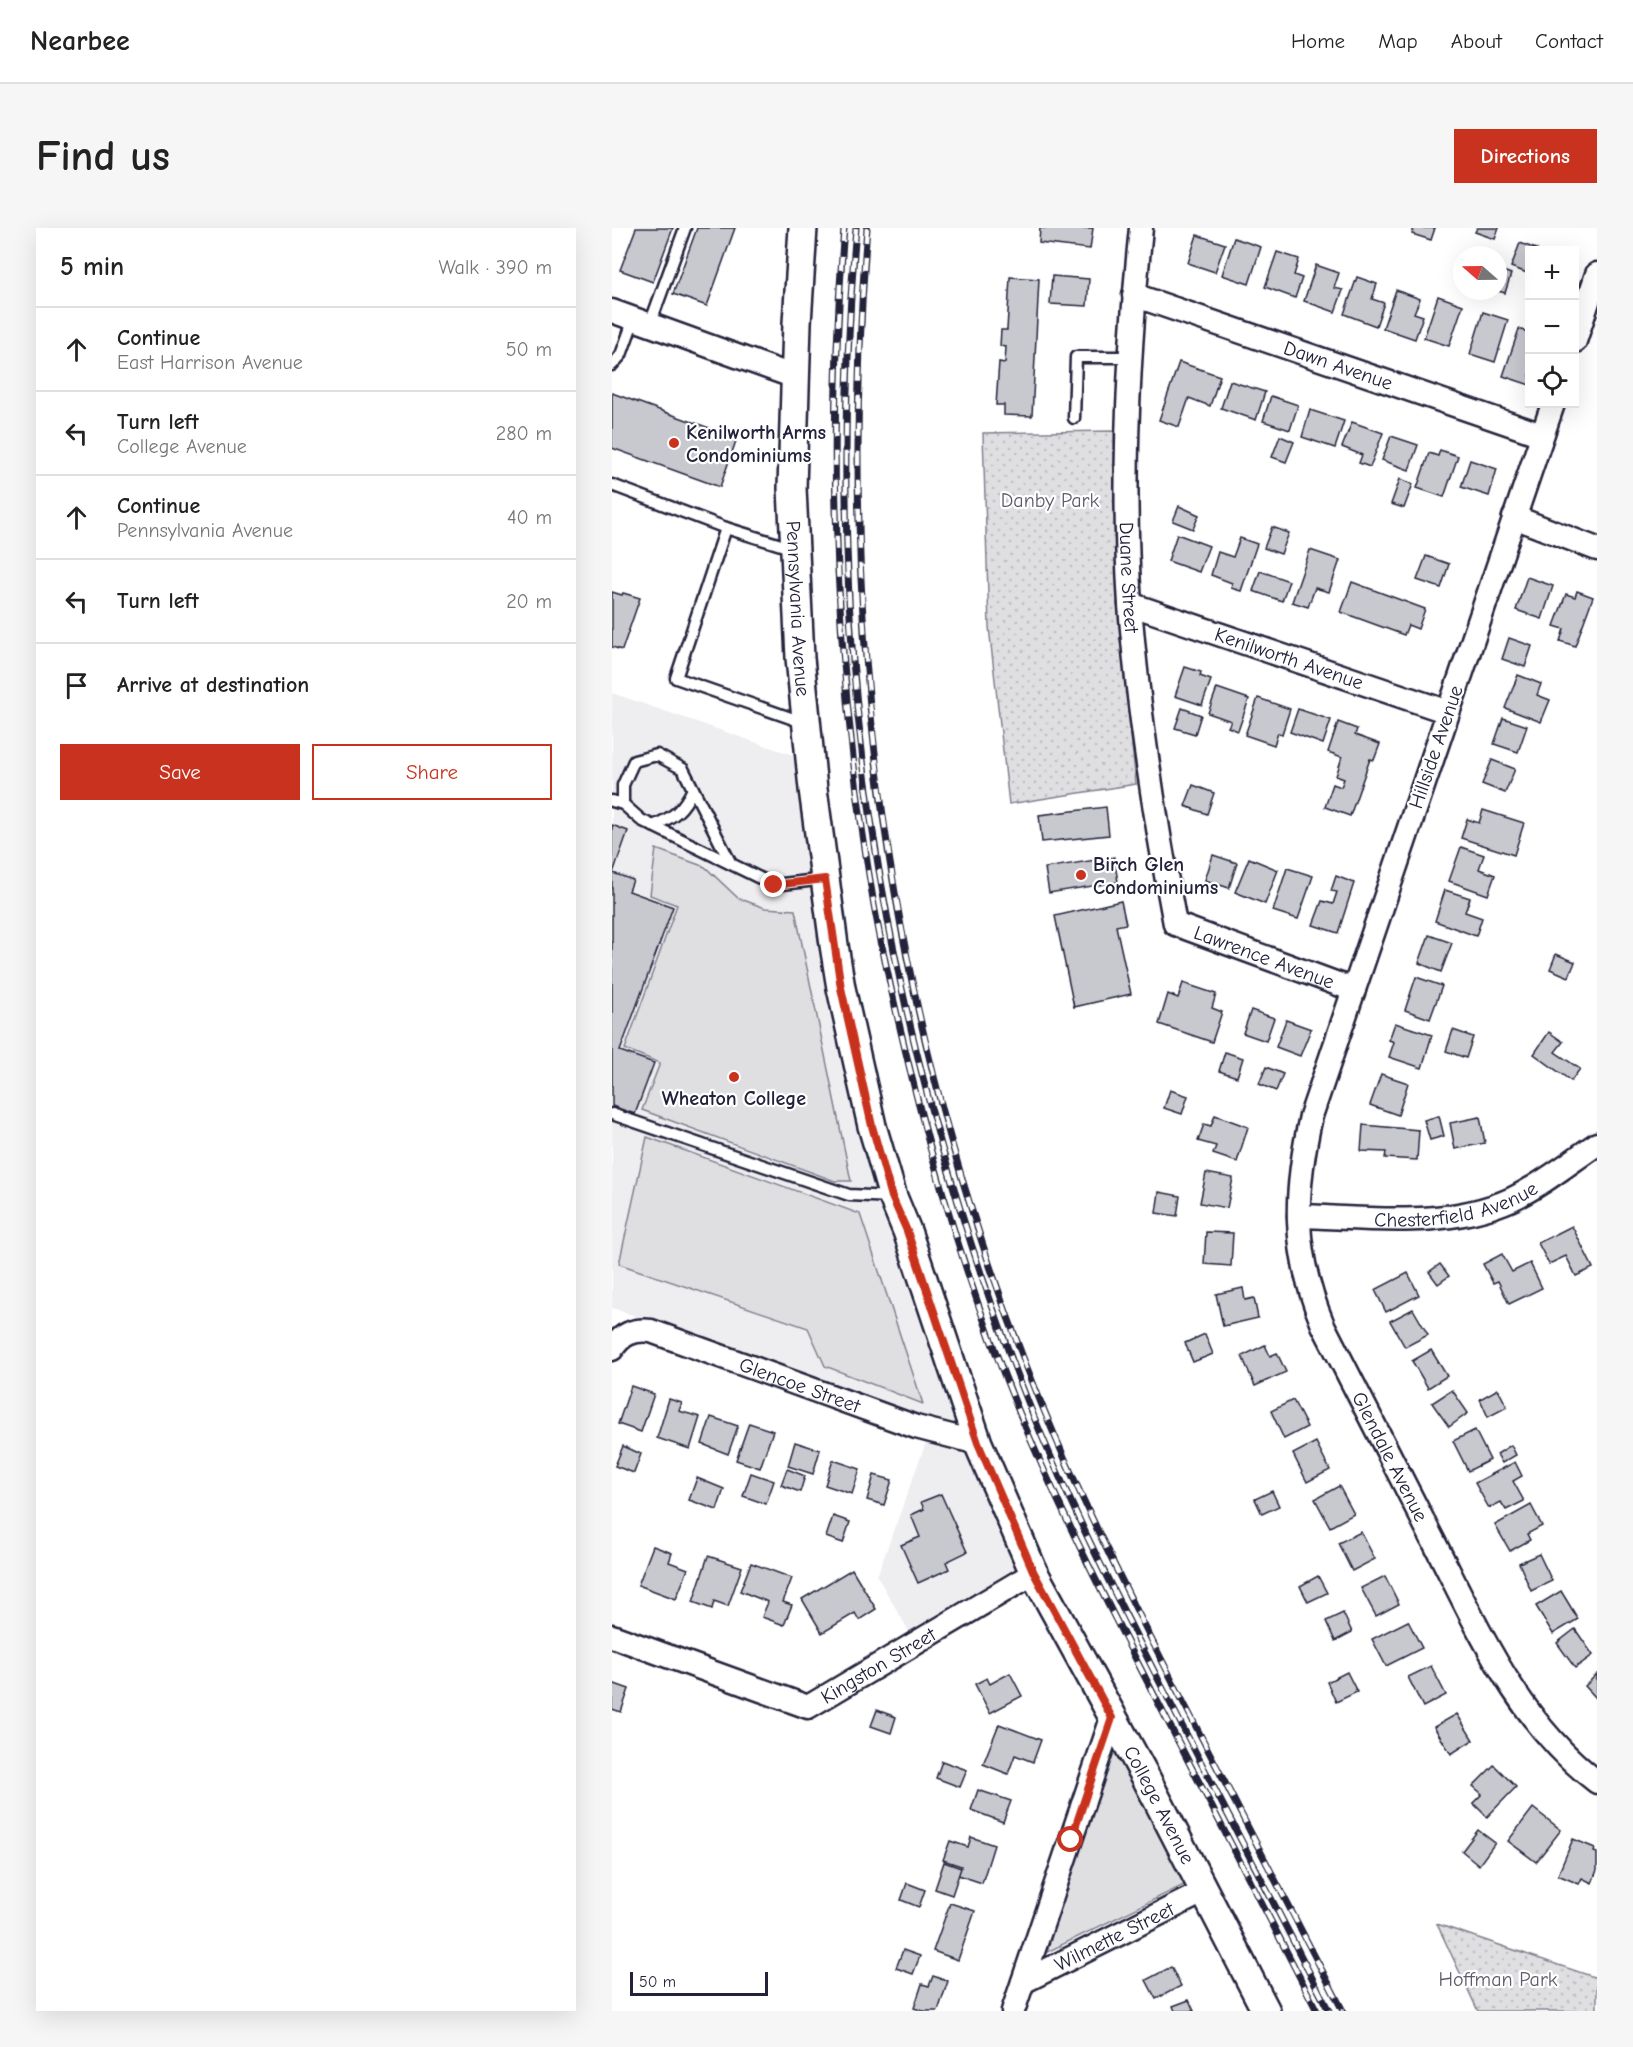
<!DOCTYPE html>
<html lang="en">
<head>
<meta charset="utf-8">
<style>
  :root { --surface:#fff; --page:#f6f6f6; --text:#222; --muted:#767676; --line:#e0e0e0; --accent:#c8321e }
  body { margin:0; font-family:"Comic Neue",sans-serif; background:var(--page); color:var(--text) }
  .controls { position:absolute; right:18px; top:18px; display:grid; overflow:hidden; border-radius:0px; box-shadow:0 6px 24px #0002 }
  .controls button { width:54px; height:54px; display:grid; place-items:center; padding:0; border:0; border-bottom:2px solid var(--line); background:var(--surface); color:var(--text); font:30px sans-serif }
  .compass { position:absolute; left:841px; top:18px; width:54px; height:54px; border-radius:50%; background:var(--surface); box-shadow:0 6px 24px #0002; rotate:290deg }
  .scale { position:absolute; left:18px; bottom:15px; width:138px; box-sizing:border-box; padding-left:6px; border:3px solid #22223b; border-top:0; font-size:16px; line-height:21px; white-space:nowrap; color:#22223b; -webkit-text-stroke:4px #fff; paint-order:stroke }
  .stop { position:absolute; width:18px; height:18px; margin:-14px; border:4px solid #c8321e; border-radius:50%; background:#fff }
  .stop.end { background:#c8321e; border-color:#fff; box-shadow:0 2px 6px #0008 }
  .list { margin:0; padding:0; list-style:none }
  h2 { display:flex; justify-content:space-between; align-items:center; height:78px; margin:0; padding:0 24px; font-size:26px }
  h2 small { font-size:20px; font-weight:400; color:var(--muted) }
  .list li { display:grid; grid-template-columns:39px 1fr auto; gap:18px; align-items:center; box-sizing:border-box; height:84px; padding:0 24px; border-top:2px solid var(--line) }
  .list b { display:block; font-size:22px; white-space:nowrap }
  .list p { margin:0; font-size:20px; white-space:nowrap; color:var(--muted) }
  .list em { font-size:20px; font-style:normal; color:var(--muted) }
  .actions { display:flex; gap:12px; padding:18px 24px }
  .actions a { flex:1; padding:14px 0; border:2px solid var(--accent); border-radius:0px; text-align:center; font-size:21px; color:var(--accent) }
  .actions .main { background:var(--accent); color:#fff }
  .icon { flex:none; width:33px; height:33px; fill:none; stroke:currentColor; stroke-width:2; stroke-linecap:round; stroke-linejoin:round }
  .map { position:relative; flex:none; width:985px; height:1783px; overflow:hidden; border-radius:0px }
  header { display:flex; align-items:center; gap:36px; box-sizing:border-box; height:84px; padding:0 30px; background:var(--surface); border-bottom:2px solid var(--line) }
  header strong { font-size:28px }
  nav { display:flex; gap:33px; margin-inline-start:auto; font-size:21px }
  .intro { display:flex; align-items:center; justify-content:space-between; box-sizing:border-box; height:144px; padding:0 36px }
  h1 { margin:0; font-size:42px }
  .button { padding:15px 27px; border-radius:0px; background:var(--accent); color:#fff; font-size:21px; font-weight:700 }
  main { display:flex; gap:36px; padding:0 36px }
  aside { flex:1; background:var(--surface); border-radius:0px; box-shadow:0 6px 24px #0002 }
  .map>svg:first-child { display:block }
  .built { fill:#eeeef1 }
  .grass { fill:#dfdfe2; stroke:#80808e; stroke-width:1.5 }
  .park { fill:url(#park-dots); stroke:#80808e; stroke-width:1.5 }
  .building { fill:#c8c8cf; stroke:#22223b; stroke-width:1.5 }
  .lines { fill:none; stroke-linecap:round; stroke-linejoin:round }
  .service-casing { stroke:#22223b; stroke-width:15 }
  .minor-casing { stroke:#22223b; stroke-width:27 }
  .tertiary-casing { stroke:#22223b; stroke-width:32 }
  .service { stroke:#fff; stroke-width:10 }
  .minor { stroke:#fff; stroke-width:22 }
  .tertiary { stroke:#fff; stroke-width:27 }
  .rail-casing { stroke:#22223b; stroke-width:7 }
  .rail { stroke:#fff; stroke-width:4.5; stroke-dasharray:14; stroke-linecap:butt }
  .route { stroke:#c8321e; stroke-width:8 }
  .poi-dot { fill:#c8321e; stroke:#fff; stroke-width:2 }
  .labels { text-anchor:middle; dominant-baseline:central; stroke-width:4.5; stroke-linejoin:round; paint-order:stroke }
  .street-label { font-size:20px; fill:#22223b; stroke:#fff }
  .poi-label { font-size:20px; font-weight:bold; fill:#22223b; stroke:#fff; text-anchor:start }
  .park-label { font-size:20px; fill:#5b5b6d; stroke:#fff }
</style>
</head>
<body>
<header>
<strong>Nearbee</strong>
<nav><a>Home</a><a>Map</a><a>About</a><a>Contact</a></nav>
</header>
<div class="intro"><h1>Find us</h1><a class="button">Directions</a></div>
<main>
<aside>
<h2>5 min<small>Walk · 390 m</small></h2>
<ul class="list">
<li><svg class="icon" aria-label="ahead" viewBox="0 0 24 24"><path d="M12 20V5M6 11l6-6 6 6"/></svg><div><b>Continue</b><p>East Harrison Avenue</p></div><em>50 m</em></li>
<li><svg class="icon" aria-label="left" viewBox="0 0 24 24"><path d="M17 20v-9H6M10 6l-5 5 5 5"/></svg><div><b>Turn left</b><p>College Avenue</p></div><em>280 m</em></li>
<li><svg class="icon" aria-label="ahead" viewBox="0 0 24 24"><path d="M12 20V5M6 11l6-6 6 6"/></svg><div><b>Continue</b><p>Pennsylvania Avenue</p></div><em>40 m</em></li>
<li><svg class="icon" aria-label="left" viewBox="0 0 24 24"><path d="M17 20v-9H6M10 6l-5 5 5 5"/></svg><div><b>Turn left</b></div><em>20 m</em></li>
<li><svg class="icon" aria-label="arrive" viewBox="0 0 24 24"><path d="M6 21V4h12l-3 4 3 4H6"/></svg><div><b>Arrive at destination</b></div></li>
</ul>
<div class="actions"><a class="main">Save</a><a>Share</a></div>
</aside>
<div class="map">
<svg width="985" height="1783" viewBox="0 0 985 1783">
  <defs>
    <pattern id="park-dots" width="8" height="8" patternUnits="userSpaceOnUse" patternTransform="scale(1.5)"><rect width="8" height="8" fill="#dfdfe2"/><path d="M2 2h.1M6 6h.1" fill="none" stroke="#bfbfc3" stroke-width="1.8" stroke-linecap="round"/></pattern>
  </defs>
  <rect width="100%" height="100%" fill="#fff"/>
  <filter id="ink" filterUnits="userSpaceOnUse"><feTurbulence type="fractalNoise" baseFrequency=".0167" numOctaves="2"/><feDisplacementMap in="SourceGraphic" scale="12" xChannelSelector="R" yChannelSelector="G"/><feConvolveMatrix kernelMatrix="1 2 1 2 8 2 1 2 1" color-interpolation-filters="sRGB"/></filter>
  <g filter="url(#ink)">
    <!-- built -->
    <g class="built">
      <polygon points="0,465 190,530 213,723 350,1200 0,1080"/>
      <polygon points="317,1206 362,1219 419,1344 302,1412 265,1348"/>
    </g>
    <!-- grass -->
    <g class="grass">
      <polygon points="44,621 93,639 126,670 153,680 183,682 239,953 223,953 30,882 48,835 13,821 65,677 38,667"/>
      <polygon points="35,909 248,986 311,1176 213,1138 196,1100 7,1036"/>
      <polygon points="501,1502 580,1653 425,1729"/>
    </g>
    <!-- park -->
    <g class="park">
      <polygon points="502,203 506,381 524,556 397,576 377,399 371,205"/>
      <polygon points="825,1696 985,1750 985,1783 866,1783"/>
    </g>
    <!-- building -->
    <g class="building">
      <polygon points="24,0 61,0 41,54 8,42"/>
      <polygon points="85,0 123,0 95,78 61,66"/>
      <polygon points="428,0 481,0 478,21 427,15"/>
      <polygon points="802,0 823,0 819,12 800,6"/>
      <polygon points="865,0 887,0 883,11 863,4"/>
      <polygon points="585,7 613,16 603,44 576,35"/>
      <polygon points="622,10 649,19 637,56 610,47"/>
      <polygon points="908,15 924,21 918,22 918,38 915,45 899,39"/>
      <polygon points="665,24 687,31 682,47 690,50 683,70 653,59"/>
      <polygon points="704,37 727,45 722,60 731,62 723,84 692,73"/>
      <polygon points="886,41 899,46 893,65 886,63"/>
      <polygon points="440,48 477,51 475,78 438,76"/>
      <polygon points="398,49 427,51 420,188 392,187 392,177 384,177 387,134 393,135 394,119 388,118 389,102 395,102"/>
      <polygon points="745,49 765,56 760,71 772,75 764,98 732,86"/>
      <polygon points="784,62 808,71 802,85 811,88 803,111 771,100"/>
      <polygon points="826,68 851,77 837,118 812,110"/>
      <polygon points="871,84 896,92 883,134 858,126"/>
      <polygon points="907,101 918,105 918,157 891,148"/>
      <polygon points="567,134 608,148 598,178 577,170 567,199 547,192"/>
      <polygon points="618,153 653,164 644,192 609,180"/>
      <polygon points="0,165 125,210 108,259 0,220"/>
      <polygon points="659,168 686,177 678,202 651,193"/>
      <polygon points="698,182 732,193 723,220 690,209"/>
      <polygon points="740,194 771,205 758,239 747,235 750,227 730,219"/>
      <polygon points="668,208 682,214 674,234 660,229"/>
      <polygon points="779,208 806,217 797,242 770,232"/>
      <polygon points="828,222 846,228 832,269 805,260 817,225 826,228"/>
      <polygon points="858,232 885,241 877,268 849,259"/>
      <polygon points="788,251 801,256 792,280 779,276"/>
      <polygon points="567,278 587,287 581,301 561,293"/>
      <polygon points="660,299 677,305 669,326 652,320"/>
      <polygon points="565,306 597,318 587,344 556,333"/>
      <polygon points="628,310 645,316 629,363 619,360 620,355 599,347 606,324 621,329"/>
      <polygon points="698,322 728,332 717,364 703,360 696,379 680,374"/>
      <polygon points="814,328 837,336 829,360 805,352"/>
      <polygon points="648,343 677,353 670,373 641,363"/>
      <polygon points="915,349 941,358 930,391 904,382"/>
      <polygon points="740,354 813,381 806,401 796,397 792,407 729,384"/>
      <polygon points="965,363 981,369 963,418 948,413 952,401 942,398 954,366 963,369"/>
      <polygon points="0,364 10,367 11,365 28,370 10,422 0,419"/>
      <polygon points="897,410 920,418 913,439 890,431"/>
      <polygon points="573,439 589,444 588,448 599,452 590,477 563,468"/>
      <polygon points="906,447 929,456 925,467 938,472 929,494 893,480"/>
      <polygon points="605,460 637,471 626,503 616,499 619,493 596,485"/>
      <polygon points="646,470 678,481 670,506 666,505 662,517 633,507"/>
      <polygon points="570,480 589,487 583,506 563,500"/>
      <polygon points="686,481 719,492 711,516 678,504"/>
      <polygon points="891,490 915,498 906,524 882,516"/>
      <polygon points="726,494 745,501 743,507 768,516 762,532 758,531 738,588 713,579 721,556 729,559 732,551 724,548 730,529 716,524"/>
      <polygon points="880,532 903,541 893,565 870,556"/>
      <polygon points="581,557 602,565 595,586 573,578"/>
      <polygon points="494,579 497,607 430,614 427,587"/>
      <polygon points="871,582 912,595 902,627 849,610 855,591 867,595"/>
      <polygon points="0,597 16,603 1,645 21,652 17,663 61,679 8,823 42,835 23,886 0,878"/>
      <polygon points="849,619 872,627 867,641 883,647 876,667 837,653"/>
      <polygon points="601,627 625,635 617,660 593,652"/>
      <polygon points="502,629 506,654 437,665 433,640"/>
      <polygon points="637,630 666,642 653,676 623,664"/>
      <polygon points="675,640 701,648 686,691 661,683"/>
      <polygon points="724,648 742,655 726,705 701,697 710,673 721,676 725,664 719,663"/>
      <polygon points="833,662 858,670 853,684 870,690 864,708 823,693"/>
      <polygon points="509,673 514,696 504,698 519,766 462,779 443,688"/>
      <polygon points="817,707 840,715 829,744 807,735"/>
      <polygon points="944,726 963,734 957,749 938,741"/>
      <polygon points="804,749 830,758 818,791 793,782"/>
      <polygon points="571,755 604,766 600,780 610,784 600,814 547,796 556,766 566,770"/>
      <polygon points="639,782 662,790 654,813 631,805"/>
      <polygon points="674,792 699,801 688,828 664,819"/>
      <polygon points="783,795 820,807 810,840 777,829 782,814 777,812"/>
      <polygon points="841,802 861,809 854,830 834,823"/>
      <polygon points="937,804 951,814 943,824 968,841 959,853 922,826"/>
      <polygon points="613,824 631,830 625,849 607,843"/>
      <polygon points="654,839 671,846 664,863 647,856"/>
      <polygon points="769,846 796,855 786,887 758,877"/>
      <polygon points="558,862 576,868 570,886 552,880"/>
      <polygon points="603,887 636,899 625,934 601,926 604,918 586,913 592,896 599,898"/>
      <polygon points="827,888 832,908 818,912 812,892"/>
      <polygon points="868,889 873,915 843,921 838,895"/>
      <polygon points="751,897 807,902 805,932 773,930 774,924 749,923"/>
      <polygon points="594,945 621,950 615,980 588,975"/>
      <polygon points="547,964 568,968 565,988 544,985"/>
      <polygon points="960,998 981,1040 964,1048 954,1028 937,1036 926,1015"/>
      <polygon points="594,1004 621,1005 619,1038 592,1036"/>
      <polygon points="890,1026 900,1044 918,1035 930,1060 897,1076 886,1053 881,1055 871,1036"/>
      <polygon points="828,1036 837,1048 826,1056 817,1044"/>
      <polygon points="796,1045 807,1067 774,1084 763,1062"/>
      <polygon points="631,1060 633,1072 642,1070 646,1090 611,1098 604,1066"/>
      <polygon points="801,1081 816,1107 793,1119 778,1093"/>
      <polygon points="593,1106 601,1126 581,1134 573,1115"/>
      <polygon points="653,1117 658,1128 665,1125 674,1144 643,1158 630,1128"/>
      <polygon points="819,1122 835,1148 816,1160 800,1133"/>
      <polygon points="19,1158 42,1166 29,1204 6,1196"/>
      <polygon points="886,1161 895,1179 876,1189 868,1171"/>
      <polygon points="840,1162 856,1185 837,1199 820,1175"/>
      <polygon points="57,1171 70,1175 67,1183 88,1189 78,1221 45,1210"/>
      <polygon points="681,1172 695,1199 672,1211 659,1183"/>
      <polygon points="99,1189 126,1198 116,1226 90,1216"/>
      <polygon points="137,1195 161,1203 148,1240 124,1232"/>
      <polygon points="863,1202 878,1232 856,1243 841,1213"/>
      <polygon points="183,1214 208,1222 201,1246 176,1238"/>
      <polygon points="704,1214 718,1242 695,1254 681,1226"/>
      <polygon points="899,1217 904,1227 890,1235 885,1226"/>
      <polygon points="11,1218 29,1226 22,1245 3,1238"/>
      <polygon points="221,1232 248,1241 240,1266 213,1257"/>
      <polygon points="903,1234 910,1248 901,1253 912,1273 894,1282 889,1274 877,1280 863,1255"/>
      <polygon points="175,1241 193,1248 188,1264 169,1257"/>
      <polygon points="139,1245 162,1253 154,1276 131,1268"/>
      <polygon points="262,1247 280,1252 272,1277 255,1272"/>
      <polygon points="85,1250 112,1261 105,1282 77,1272"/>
      <polygon points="727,1258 742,1286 718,1299 703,1271"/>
      <polygon points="660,1263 667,1278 650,1286 643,1271"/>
      <polygon points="329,1266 355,1324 334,1334 337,1341 306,1355 289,1317 308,1309 299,1287 312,1281 309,1274"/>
      <polygon points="919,1277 930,1298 915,1306 918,1312 898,1323 883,1297"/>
      <polygon points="221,1288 238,1294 231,1315 214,1309"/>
      <polygon points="749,1304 763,1331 740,1343 726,1315"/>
      <polygon points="41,1318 60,1325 57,1334 76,1341 64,1371 26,1357"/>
      <polygon points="927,1326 940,1353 919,1363 907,1335"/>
      <polygon points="96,1328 130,1339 116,1378 102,1373 100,1381 81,1374"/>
      <polygon points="139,1335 180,1350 171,1374 180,1377 172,1397 150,1389 156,1374 128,1363"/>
      <polygon points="240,1341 264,1381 247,1392 243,1385 210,1405 190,1371"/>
      <polygon points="706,1348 715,1365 696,1374 688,1358"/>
      <polygon points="773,1348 787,1376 764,1388 749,1360"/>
      <polygon points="949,1363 966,1391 941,1406 924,1378"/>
      <polygon points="731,1385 740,1404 723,1413 714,1393"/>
      <polygon points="796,1393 810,1420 774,1438 760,1411"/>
      <polygon points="963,1401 981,1427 963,1440 945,1415"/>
      <polygon points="819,1438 834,1467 811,1479 796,1449"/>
      <polygon points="735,1444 745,1464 724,1474 715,1454"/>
      <polygon points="398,1445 410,1468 378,1485 363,1456 375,1450 378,1456"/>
      <polygon points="985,1446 985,1471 973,1458"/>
      <polygon points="0,1455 17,1461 9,1484 0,1481"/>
      <polygon points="265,1482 284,1489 279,1505 259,1498"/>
      <polygon points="845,1486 861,1512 839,1526 822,1499"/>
      <polygon points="387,1496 429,1512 421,1534 403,1527 396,1546 371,1536"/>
      <polygon points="330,1533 355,1542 348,1559 324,1550"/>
      <polygon points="882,1537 904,1559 875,1589 861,1575 870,1566 861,1558"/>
      <polygon points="366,1562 399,1573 391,1594 359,1582"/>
      <polygon points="921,1580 949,1602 924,1634 896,1613"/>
      <polygon points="866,1602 883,1615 867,1637 850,1623"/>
      <polygon points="359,1609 382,1617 370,1655 346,1647 349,1638 331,1632 338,1613 356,1619"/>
      <polygon points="961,1611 983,1620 982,1624 985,1625 985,1642 980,1655 970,1650 967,1656 946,1647"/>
      <polygon points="332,1634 349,1640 340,1667 323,1661"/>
      <polygon points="295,1655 313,1662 307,1679 289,1672"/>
      <polygon points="338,1675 363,1683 346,1732 321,1723"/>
      <polygon points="291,1722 308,1728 301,1746 284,1740"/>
      <polygon points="559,1739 569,1758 544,1771 534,1752"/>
      <polygon points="321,1748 336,1753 326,1783 311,1783 302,1780 310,1756 317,1758"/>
      <polygon points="577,1772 582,1783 563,1783 561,1778"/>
    </g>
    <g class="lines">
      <defs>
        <g id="service">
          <polyline points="38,96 73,0"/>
          <polyline points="0,137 9,127 22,91"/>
          <polyline points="462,190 464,129 517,129"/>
          <polyline points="0,257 114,300 64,450 193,495"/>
          <polyline points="114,300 182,321"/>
          <polyline points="0,573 11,576 11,557 22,533 45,527 71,541 119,636 162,657 213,651"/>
          <polyline points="11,576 29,592 119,636"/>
          <path d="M41,598C62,589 71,582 81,561"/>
          <polyline points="0,886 237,967 280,969"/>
        </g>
        <g id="minor">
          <path id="s1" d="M529,0C516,125 510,251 518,377C526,484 543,591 563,696L742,762"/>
          <path id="s2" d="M522,67L930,207"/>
          <polyline points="0,83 183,149"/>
          <polyline points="963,113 985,46"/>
          <path id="s3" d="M941,176L699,888C682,965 680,1023 711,1097C748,1170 786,1243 823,1316C867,1402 906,1494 985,1554"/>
          <polyline points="902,289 985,321"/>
          <path id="s4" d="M518,376L836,484"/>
          <path id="s5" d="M687,988C757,990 834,1001 900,971C930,957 958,934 985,916"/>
          <path id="s6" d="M0,1121C10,1106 21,1101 39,1103L304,1199L366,1215"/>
          <path id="s7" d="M0,1408L196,1479L422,1345"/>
          <path id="s8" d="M411,1754L593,1663"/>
          <polyline points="401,1783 500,1490"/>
        </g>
        <g id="tertiary">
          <path id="s9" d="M191,0L185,95L180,260L188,430L201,561L222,717L229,760L260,898L281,969L295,1003L366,1215L422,1345L532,1546L654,1783"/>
        </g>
      </defs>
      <!-- service casing -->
      <use href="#service" class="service-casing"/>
      <!-- minor casing -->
      <use href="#minor" class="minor-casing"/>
      <!-- tertiary casing -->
      <use href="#tertiary" class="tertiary-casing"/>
      <!-- service -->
      <use href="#service" class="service"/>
      <!-- minor -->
      <use href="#minor" class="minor"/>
      <!-- tertiary -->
      <use href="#tertiary" class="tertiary"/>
      <defs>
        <g id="rail">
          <path d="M232,0C214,225 224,454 262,677C274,742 289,806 305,870C332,977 365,1082 407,1184C450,1288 502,1389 554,1490C604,1587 655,1685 705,1783"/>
          <path d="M244,0C235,106 232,214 235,320C243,611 310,905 416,1174C459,1282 513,1386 566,1490C616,1587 667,1685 717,1783"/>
          <path d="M255,0C223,403 276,799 429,1175C473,1282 526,1386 579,1489C630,1587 680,1685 731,1783"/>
        </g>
      </defs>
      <!-- rail casing -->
      <use href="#rail" class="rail-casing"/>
      <!-- rail -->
      <use href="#rail" class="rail"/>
    </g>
  </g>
  <g class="lines" filter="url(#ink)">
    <!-- route -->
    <polyline class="route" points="162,657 213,651 229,760 260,898 280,969 295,1003 366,1215 422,1345 500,1490 459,1612"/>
  </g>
  <!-- markers -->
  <g class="poi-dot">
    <circle cx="62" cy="215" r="6"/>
    <circle cx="469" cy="647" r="6"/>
    <circle cx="122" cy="849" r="6"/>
  </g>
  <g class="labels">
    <!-- street labels -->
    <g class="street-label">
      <text stroke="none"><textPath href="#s2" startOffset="216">Dawn Avenue</textPath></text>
      <text stroke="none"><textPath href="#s1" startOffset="350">Duane Street</textPath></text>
      <text stroke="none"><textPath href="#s9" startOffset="381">Pennsylvania Avenue</textPath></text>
      <text stroke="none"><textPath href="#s4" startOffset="168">Kenilworth Avenue</textPath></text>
      <text transform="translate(824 519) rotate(-71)">Hillside Avenue</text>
      <text stroke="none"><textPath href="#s1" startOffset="795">Lawrence Avenue</textPath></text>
      <text stroke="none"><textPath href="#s5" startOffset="159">Chesterfield Avenue</textPath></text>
      <text stroke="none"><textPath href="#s6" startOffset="204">Glencoe Street</textPath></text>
      <text stroke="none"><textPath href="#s3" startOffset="1113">Glendale Avenue</textPath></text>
      <text stroke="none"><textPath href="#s7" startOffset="290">Kingston Street</textPath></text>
      <text stroke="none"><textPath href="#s9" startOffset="1644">College Avenue</textPath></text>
      <text stroke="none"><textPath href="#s8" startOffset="102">Wilmette Street</textPath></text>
    </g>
    <!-- poi labels -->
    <g class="poi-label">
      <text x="74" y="204">Kenilworth Arms<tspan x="74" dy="23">Condominiums</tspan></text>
      <text x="481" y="636">Birch Glen<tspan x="481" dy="23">Condominiums</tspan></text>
      <text x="122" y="870" text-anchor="middle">Wheaton College</text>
    </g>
    <!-- park labels -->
    <g class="park-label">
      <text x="438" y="272">Danby Park</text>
      <text x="886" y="1751">Hoffman Park</text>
    </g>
  </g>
</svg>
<div class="controls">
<button>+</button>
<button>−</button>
<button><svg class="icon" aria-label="locate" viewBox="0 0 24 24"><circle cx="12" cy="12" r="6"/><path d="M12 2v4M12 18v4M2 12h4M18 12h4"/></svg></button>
</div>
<svg class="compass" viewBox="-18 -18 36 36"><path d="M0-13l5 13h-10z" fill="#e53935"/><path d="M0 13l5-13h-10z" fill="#767676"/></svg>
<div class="scale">50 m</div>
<div class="stop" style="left:459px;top:1612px"></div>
<div class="stop end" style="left:162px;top:657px"></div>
</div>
</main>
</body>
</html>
